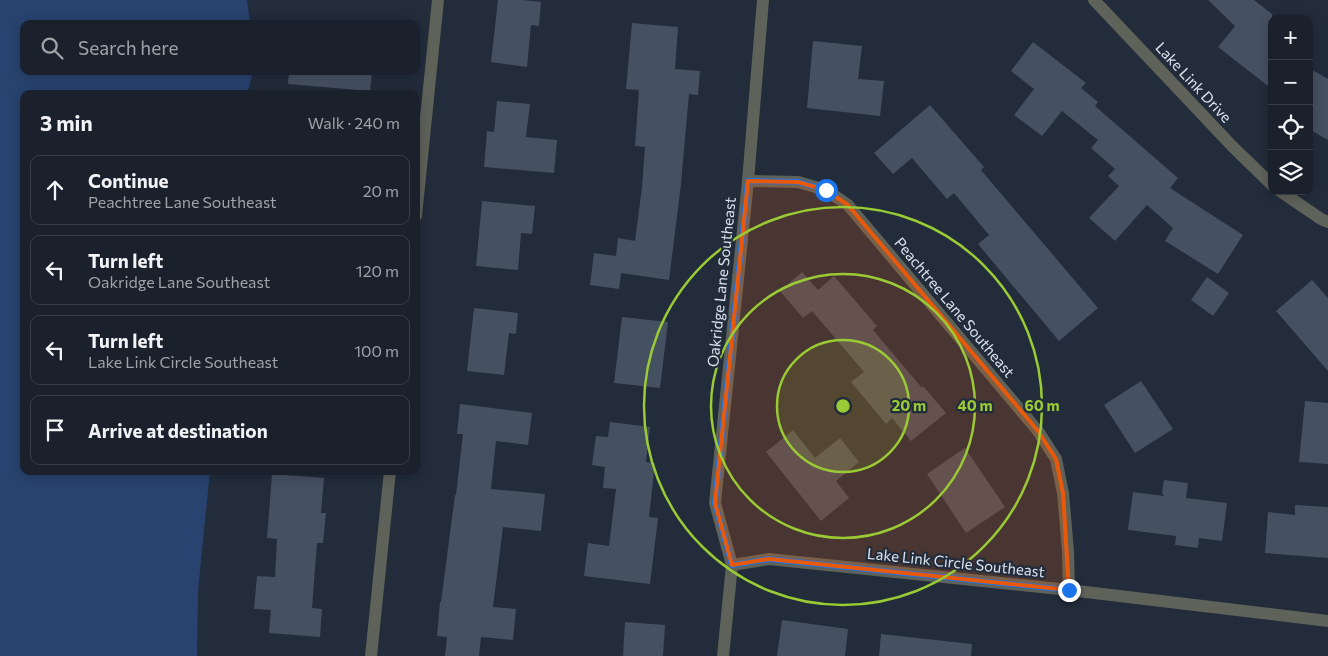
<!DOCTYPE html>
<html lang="en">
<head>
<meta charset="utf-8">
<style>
  :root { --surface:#1a212c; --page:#232934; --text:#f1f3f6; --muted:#9fa3a9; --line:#383e48 }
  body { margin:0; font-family:Commissioner,sans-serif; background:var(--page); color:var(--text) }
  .controls { position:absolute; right:15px; top:15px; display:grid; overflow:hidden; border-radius:10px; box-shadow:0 2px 12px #0003 }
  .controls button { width:45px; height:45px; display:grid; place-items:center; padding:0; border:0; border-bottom:1px solid var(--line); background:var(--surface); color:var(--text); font:25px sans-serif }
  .stop { position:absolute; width:15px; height:15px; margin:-11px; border:4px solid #1a73e8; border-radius:50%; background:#fff }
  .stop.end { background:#1a73e8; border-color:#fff; box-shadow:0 1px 5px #0008 }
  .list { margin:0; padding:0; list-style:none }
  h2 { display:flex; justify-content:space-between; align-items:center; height:65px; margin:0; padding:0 20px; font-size:21px }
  h2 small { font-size:16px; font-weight:400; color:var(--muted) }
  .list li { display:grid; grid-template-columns:32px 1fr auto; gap:15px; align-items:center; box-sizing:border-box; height:70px; margin:0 10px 10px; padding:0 10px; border:1px solid var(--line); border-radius:10px }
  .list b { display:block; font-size:19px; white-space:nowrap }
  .list p { margin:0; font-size:16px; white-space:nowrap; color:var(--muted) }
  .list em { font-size:16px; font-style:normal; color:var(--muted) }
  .icon { flex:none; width:28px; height:28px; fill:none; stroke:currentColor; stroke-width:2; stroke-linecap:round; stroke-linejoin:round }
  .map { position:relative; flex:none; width:1328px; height:656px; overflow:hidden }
  .search { position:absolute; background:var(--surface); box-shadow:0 2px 12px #0003; left:20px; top:20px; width:400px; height:55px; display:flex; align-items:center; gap:12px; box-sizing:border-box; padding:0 18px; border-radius:10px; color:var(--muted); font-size:19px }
  .panel { position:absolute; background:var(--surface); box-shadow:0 2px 12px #0003; left:20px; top:90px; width:400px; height:385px; border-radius:10px }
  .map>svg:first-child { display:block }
  .green { fill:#28436f }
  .building { fill:#455061 }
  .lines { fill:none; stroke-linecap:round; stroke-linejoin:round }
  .minor { stroke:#5e6259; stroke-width:12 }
  .route { stroke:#1a73e8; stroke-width:6 }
  .marked { fill:#e8590c; fill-opacity:0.2; stroke:#e8590c; stroke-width:4; stroke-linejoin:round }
  .ring { fill:none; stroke:#9acb35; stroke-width:2.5 }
  .labels { text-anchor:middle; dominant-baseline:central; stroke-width:4.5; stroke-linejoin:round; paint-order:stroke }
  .street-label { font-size:15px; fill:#dce3ed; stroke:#222c3b }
  .centre { fill:#9acb35; stroke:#222c3b; stroke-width:2.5 }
  .ring-label { font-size:15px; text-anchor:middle; font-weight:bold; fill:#9acb35; stroke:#222c3b; stroke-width:4.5; stroke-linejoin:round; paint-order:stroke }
</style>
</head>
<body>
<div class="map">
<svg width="1328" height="656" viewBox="0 0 1328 656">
  <rect width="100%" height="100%" fill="#222c3b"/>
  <!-- green -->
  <polygon class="green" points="0,0 247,0 250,24 24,24 24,71 253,71 247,94 24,94 24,471 210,471 198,590 197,656 0,656"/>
  <!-- building -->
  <g class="building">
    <polygon points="498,0 523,0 541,2 539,26 531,25 527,67 491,62"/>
    <polygon points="1208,0 1254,0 1272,14 1272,89 1218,47 1235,26"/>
    <polygon points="632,23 678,27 675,69 700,71 698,95 689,94 681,184 669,280 621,273 619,289 590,285 594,253 616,256 618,238 635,241 642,187 645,147 635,146 639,90 626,89"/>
    <polygon points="813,41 862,46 858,79 884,81 880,116 807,108"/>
    <polygon points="1033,42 1086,83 1081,88 1098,102 1095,106 1178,178 1170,188 1243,235 1218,274 1165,241 1173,228 1147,205 1115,241 1089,218 1119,186 1108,176 1115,169 1091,148 1098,140 1062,111 1042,136 1014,115 1034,89 1011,71"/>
    <polygon points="1309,68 1328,79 1328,140 1309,129"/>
    <polygon points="289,71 372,71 370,91 288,84"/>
    <polygon points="497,101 530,104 526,137 557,140 554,173 484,167 487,131 494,132"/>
    <polygon points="930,105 984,167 981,170 1098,308 1059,341 978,244 989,235 954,193 947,199 912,158 893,174 874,153"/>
    <polygon points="482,201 535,206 532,234 521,233 518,270 476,266"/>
    <polygon points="802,272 818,290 834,276 877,326 873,330 922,388 923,386 946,413 911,441 892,418 886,424 851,382 864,372 812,311 803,318 780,291"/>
    <polygon points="1207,277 1229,293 1213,316 1191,300"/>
    <polygon points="1312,280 1328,298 1328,371 1276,311"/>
    <polygon points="474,308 518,313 516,334 509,333 504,375 467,371"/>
    <polygon points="622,317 668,322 660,388 614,383"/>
    <polygon points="1141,381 1173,429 1135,453 1104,405"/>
    <polygon points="1305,401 1328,403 1328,464 1299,462"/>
    <polygon points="460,404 532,413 528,445 496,441 491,489 545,494 541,531 503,527 493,607 516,609 513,640 481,637 479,656 445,656 447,637 437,636 440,602 441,602 455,495 456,495 463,434 457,434"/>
    <polygon points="610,422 650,427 646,462 655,463 649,517 658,518 650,584 584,576 588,543 609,546 616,489 603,488 605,467 592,465 596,436 608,437"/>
    <polygon points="793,430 815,458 840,438 859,462 836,481 849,498 821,521 766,452"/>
    <polygon points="965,448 1005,507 966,533 927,474"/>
    <polygon points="272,474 324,478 321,513 326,513 323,543 317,543 312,608 322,609 320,637 269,633 271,610 254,609 257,576 275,577 277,539 267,538"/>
    <polygon points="1164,480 1188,483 1186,498 1227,503 1222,541 1199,538 1198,548 1175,545 1176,536 1128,530 1133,492 1164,496 1162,493"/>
    <polygon points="1295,505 1328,507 1328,558 1265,553 1268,512 1295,515"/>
    <polygon points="782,620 848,629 845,656 777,656"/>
    <polygon points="625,622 665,625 663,656 623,656"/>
    <polygon points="881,634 972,644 971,656 879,656"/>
  </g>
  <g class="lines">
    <!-- minor -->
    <g class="minor">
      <polyline points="1094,0 1232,146 1272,185"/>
      <polyline points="748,181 798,182 826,190 848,205 1038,431 1056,459 1063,493 1068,551 1069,590"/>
      <polyline points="1280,191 1321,219 1328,222"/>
      <polyline points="416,216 438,0"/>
      <polyline points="732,565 769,559 1069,590 1328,621"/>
      <polyline points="371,656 390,471"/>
      <polyline points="723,656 732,565 715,503 748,181 763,0"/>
    </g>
  </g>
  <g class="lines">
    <!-- route -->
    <polyline class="route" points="826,190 798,182 748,181 715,503 732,565 769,559 1069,590"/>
  </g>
  <!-- marked area -->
  <path class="marked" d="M748,181L798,182L826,190L848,205L1038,431L1056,459L1063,493L1069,590L769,559L732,565L715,503Z"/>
  <!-- distance rings -->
  <circle cx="843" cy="406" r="66" fill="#9acb35" fill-opacity=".12"/>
  <g class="ring">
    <circle cx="843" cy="406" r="66"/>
    <circle cx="843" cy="406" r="132"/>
    <circle cx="843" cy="406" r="199"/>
  </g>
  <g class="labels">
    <!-- street labels -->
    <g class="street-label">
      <text transform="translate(1194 82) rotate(47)">Lake Link Drive</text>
      <text transform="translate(721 282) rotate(-84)">Oakridge Lane Southeast</text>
      <text transform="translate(955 307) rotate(50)">Peachtree Lane Southeast</text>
      <text transform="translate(956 562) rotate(6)">Lake Link Circle Southeast</text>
    </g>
  </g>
  <circle cx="843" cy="406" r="8" class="centre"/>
  <g class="ring-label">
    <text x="909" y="411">20 m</text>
    <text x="975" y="411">40 m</text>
    <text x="1042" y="411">60 m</text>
  </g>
</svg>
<div class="controls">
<button>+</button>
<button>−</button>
<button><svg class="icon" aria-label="locate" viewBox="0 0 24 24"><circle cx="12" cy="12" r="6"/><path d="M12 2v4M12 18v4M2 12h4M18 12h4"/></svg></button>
<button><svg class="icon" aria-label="layers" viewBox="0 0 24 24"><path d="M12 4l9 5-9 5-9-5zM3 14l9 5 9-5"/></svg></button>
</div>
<div class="stop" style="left:826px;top:190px"></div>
<div class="stop end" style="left:1069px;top:590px"></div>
<div class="search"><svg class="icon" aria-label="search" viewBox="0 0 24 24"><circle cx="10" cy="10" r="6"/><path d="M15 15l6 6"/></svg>Search here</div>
<section class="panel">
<h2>3 min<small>Walk · 240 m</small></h2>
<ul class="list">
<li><svg class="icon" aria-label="ahead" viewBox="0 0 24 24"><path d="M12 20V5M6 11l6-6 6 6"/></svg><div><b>Continue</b><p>Peachtree Lane Southeast</p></div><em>20 m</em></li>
<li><svg class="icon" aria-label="left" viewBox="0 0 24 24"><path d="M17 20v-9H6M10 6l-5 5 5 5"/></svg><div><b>Turn left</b><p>Oakridge Lane Southeast</p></div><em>120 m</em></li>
<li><svg class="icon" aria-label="left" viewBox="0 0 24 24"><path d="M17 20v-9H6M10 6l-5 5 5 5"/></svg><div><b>Turn left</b><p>Lake Link Circle Southeast</p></div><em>100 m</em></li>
<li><svg class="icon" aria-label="arrive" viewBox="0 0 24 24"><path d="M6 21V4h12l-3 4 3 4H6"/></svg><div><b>Arrive at destination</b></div></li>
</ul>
</section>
</div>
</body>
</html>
